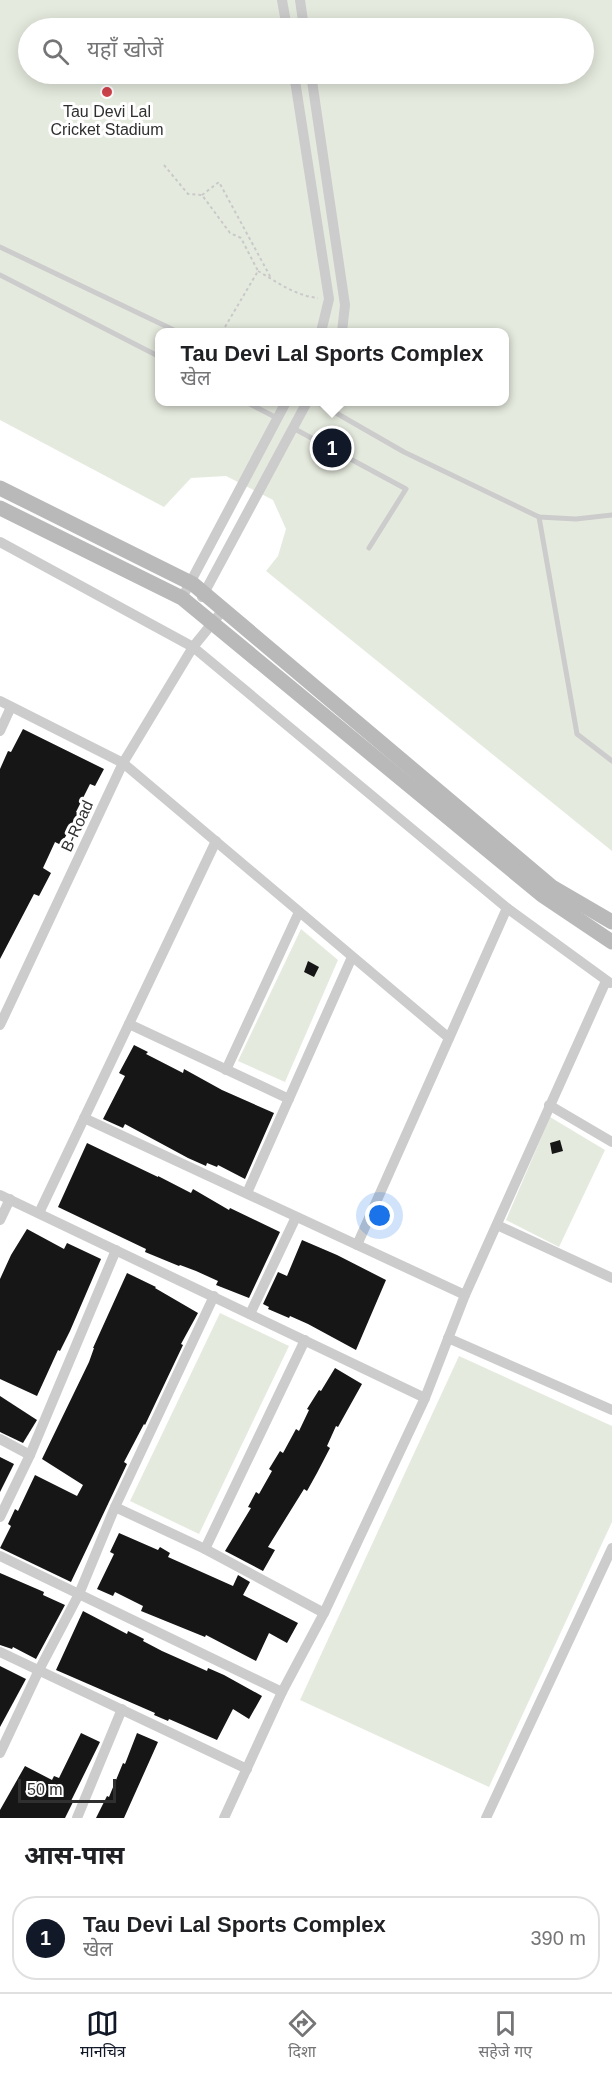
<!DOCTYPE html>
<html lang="hi">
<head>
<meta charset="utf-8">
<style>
  :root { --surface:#fff; --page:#f6f6f6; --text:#202124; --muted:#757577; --line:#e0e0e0; --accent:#111827 }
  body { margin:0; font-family:Arial,"Noto Sans Devanagari",sans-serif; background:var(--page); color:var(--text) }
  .scale { position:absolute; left:18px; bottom:15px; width:98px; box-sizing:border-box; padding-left:6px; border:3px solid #2f2f2f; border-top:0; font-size:16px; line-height:21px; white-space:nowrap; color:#2f2f2f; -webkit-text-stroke:4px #fff; paint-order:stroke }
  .you { position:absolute; left:380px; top:1216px; width:21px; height:21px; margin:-15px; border:4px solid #fff; border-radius:50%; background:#1a73e8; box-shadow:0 0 0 9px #1a73e833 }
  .badge { display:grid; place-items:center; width:39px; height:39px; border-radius:50%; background:var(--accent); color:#fff; font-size:20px; font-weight:700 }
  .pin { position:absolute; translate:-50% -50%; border:3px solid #fff; box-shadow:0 2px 6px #0006 }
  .popup { position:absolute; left:155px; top:328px; width:354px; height:78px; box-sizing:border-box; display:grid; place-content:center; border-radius:12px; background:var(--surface); filter:drop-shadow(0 2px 4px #0005); font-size:20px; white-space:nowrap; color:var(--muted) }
  .popup b { font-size:22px; color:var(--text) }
  .popup::after { content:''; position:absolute; left:50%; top:100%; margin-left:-12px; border:12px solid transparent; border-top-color:var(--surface) }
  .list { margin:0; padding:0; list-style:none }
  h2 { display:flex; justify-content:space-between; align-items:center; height:78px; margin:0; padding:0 24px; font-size:26px }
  h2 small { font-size:20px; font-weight:400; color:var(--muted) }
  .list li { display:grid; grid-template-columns:39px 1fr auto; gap:18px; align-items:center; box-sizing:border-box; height:84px; margin:0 12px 12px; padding:0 12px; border:2px solid var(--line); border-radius:24px }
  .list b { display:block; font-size:22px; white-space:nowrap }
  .list p { margin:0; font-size:20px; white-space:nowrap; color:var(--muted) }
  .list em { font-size:20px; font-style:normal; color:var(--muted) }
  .icon { flex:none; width:33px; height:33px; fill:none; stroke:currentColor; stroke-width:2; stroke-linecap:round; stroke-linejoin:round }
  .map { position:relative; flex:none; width:612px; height:1818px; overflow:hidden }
  .search { position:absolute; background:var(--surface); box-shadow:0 3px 15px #0003; left:18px; right:18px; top:18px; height:66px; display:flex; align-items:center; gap:15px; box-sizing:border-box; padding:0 21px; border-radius:33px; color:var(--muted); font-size:22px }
  .sheet { height:174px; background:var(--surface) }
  nav { display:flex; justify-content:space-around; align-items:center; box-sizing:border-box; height:84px; border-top:2px solid var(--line); background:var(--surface); font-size:16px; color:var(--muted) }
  nav a { display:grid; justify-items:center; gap:3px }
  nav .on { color:var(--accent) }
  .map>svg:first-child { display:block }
  .green { fill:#e5eade; fill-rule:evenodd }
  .building { fill:#161616 }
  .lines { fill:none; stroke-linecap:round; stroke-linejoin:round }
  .path { stroke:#c9c9c9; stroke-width:2; stroke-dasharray:3 3; stroke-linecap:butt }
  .lane { stroke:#ccc; stroke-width:5 }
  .street { stroke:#ccc; stroke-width:10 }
  .secondary { stroke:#b9b9b9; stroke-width:15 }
  .poi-dot { fill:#d2444c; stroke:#fff; stroke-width:2 }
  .labels { text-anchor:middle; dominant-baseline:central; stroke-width:6; stroke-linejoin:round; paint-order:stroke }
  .poi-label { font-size:16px; fill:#2f2f2f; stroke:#fff }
  .street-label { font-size:16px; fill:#2f2f2f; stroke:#fff }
</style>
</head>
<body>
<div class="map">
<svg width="612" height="1818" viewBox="0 0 612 1818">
  <rect width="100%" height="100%" fill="#fff"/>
  <!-- green -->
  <g class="green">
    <path d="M0,0H612V851L266,571L278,556L286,529L273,500L226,476L191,478L164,507L0,420ZM28,28H584V74H28ZM160,332H505V402H160Z"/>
    <polygon points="301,929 338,960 285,1082 238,1061"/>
    <polygon points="550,1117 605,1150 559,1247 506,1220"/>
    <polygon points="220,1313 289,1346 199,1534 130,1501"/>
    <polygon points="459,1356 612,1426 612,1522 489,1787 300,1700"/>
  </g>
  <!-- building -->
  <g class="building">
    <polygon points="23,729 104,769 95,786 90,784 76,812 78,813 61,845 55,842 43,868 51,873 39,896 34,894 0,959 0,769 8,751 11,752"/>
    <polygon points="308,961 319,967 314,977 304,972"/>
    <polygon points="134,1045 148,1052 146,1054 183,1073 184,1069 222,1090 274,1113 245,1179 218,1165 217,1167 207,1163 206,1166 188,1158 125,1124 123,1128 103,1119 125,1076 119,1073"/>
    <polygon points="560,1140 563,1151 552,1154 550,1143"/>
    <polygon points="87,1143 158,1177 158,1176 191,1193 193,1189 229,1210 230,1208 280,1232 249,1298 216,1285 218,1281 196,1271 180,1265 179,1266 145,1252 146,1249 58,1207"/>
    <polygon points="27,1229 64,1249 67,1243 101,1259 70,1331 60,1351 58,1350 37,1396 0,1379 0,1279 11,1255"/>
    <polygon points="302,1240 337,1255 386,1280 356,1350 308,1324 290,1316 289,1318 268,1309 269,1307 263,1304 278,1272 287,1276"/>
    <polygon points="127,1273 156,1287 155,1288 198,1313 181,1344 183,1345 145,1425 144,1424 124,1462 127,1464 71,1582 0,1548 11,1526 8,1524 15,1509 18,1511 35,1475 77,1496 83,1485 42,1459 89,1362 94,1348 93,1348"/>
    <polygon points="335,1368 362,1384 338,1427 336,1426 327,1446 330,1448 317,1473 307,1491 304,1489 268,1547 275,1550 263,1571 225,1551 251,1508 248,1507 256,1492 259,1494 272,1471 269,1469 280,1451 283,1453 296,1429 299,1431 309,1410 307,1409 319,1390 321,1391"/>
    <polygon points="0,1396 37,1420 23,1443 0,1432"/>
    <polygon points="0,1457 14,1464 0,1492"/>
    <polygon points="119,1533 158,1550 160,1547 170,1553 168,1557 233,1586 238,1575 250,1582 243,1595 298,1623 287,1643 269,1633 256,1661 206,1635 205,1637 141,1611 143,1606 115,1592 113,1596 97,1589 114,1554 110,1552"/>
    <polygon points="0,1573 44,1592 43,1595 65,1605 36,1659 13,1647 12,1649 0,1645"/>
    <polygon points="83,1611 127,1634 128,1631 144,1639 143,1641 162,1651 207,1671 208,1668 224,1675 262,1696 249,1719 233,1709 217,1740 169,1719 168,1721 154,1715 155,1713 56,1670"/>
    <polygon points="0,1666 26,1679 0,1727"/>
    <polygon points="81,1733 100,1742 71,1801 73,1802 65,1818 0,1818 0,1810 25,1766 52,1780 54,1776 59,1778"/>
    <polygon points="137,1733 158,1742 124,1818 96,1818 107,1796 109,1797 123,1763 125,1764"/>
  </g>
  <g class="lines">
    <!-- path -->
    <g class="path">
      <polyline points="164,165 188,194 202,195 230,233 241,238 258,271 222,332"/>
      <polyline points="202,195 219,182 271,278"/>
      <path d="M258,271C277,282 296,296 318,298"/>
    </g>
    <!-- lane -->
    <g class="lane">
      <polyline points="0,247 178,332"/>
      <polyline points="0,275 160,357"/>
      <polyline points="246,402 277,418"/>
      <polyline points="317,402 404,452 539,517 576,519 612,515"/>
      <polyline points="293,428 406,489 369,548"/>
      <polyline points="539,517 577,734 612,761"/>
    </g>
    <!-- street -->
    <g class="street">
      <polyline points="282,0 287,28"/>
      <polyline points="300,0 304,28"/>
      <polyline points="294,74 329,299 321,332"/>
      <polyline points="311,74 345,305 342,332"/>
      <polyline points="0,542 193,647 507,908 610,983"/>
      <polyline points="202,597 307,402"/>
      <polyline points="182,598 286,402"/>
      <polyline points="0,701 123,763 449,1038"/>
      <polyline points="0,731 11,707"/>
      <polyline points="129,1024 289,1099"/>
      <polyline points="0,1025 123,763 193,647 223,610"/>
      <polyline points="226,1070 299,912"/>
      <polyline points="549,1105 612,1142"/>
      <polyline points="84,1118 465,1295"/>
      <polyline points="247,1193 352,957"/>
      <polyline points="0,1195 425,1398"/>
      <polyline points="39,1213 216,841"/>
      <polyline points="0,1220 10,1199"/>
      <polyline points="497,1225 612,1278"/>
      <polyline points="357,1245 507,908"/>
      <polyline points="250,1314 296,1217"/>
      <polyline points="448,1338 612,1410"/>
      <polyline points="0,1439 30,1455"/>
      <polyline points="115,1507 205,1549 324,1613"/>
      <polyline points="0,1517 30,1455 116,1250"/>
      <polyline points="205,1549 305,1340"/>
      <polyline points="0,1556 282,1692"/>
      <polyline points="0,1652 247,1769"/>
      <polyline points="0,1753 39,1670 79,1594 115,1507 214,1296"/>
      <polyline points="77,1818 122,1709"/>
      <polyline points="224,1818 282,1692 324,1613 425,1398 465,1295 606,981"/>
      <polyline points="486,1818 612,1548"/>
    </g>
    <!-- secondary -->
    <g class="secondary">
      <polyline points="0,488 193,584 552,887 612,922"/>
      <polyline points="0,508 182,598 542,895 612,942"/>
    </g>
  </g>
  <!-- markers -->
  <circle class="poi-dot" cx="107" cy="92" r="6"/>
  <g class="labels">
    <!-- poi labels -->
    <g class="poi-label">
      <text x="107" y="111">Tau Devi Lal<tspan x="107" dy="18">Cricket Stadium</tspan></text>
    </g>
    <!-- street labels -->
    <g class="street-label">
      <text transform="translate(77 826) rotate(-65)">B-Road</text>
    </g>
  </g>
</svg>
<div class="scale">50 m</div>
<div class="you"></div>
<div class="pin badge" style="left:332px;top:448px">1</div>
<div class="popup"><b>Tau Devi Lal Sports Complex</b>खेल</div>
<div class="search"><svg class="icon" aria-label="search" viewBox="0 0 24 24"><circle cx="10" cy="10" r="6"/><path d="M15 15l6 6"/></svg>यहाँ खोजें</div>
</div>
<section class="sheet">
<h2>आस-पास<small></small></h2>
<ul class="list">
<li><span class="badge">1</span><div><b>Tau Devi Lal Sports Complex</b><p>खेल</p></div><em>390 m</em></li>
</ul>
</section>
<nav>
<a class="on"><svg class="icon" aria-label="map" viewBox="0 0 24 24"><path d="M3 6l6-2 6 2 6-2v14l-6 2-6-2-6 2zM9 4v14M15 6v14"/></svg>मानचित्र</a>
<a><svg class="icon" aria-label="directions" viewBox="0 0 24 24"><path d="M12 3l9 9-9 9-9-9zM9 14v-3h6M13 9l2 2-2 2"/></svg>दिशा</a>
<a><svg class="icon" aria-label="saved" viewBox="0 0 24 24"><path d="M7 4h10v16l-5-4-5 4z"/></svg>सहेजे गए</a>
</nav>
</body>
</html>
